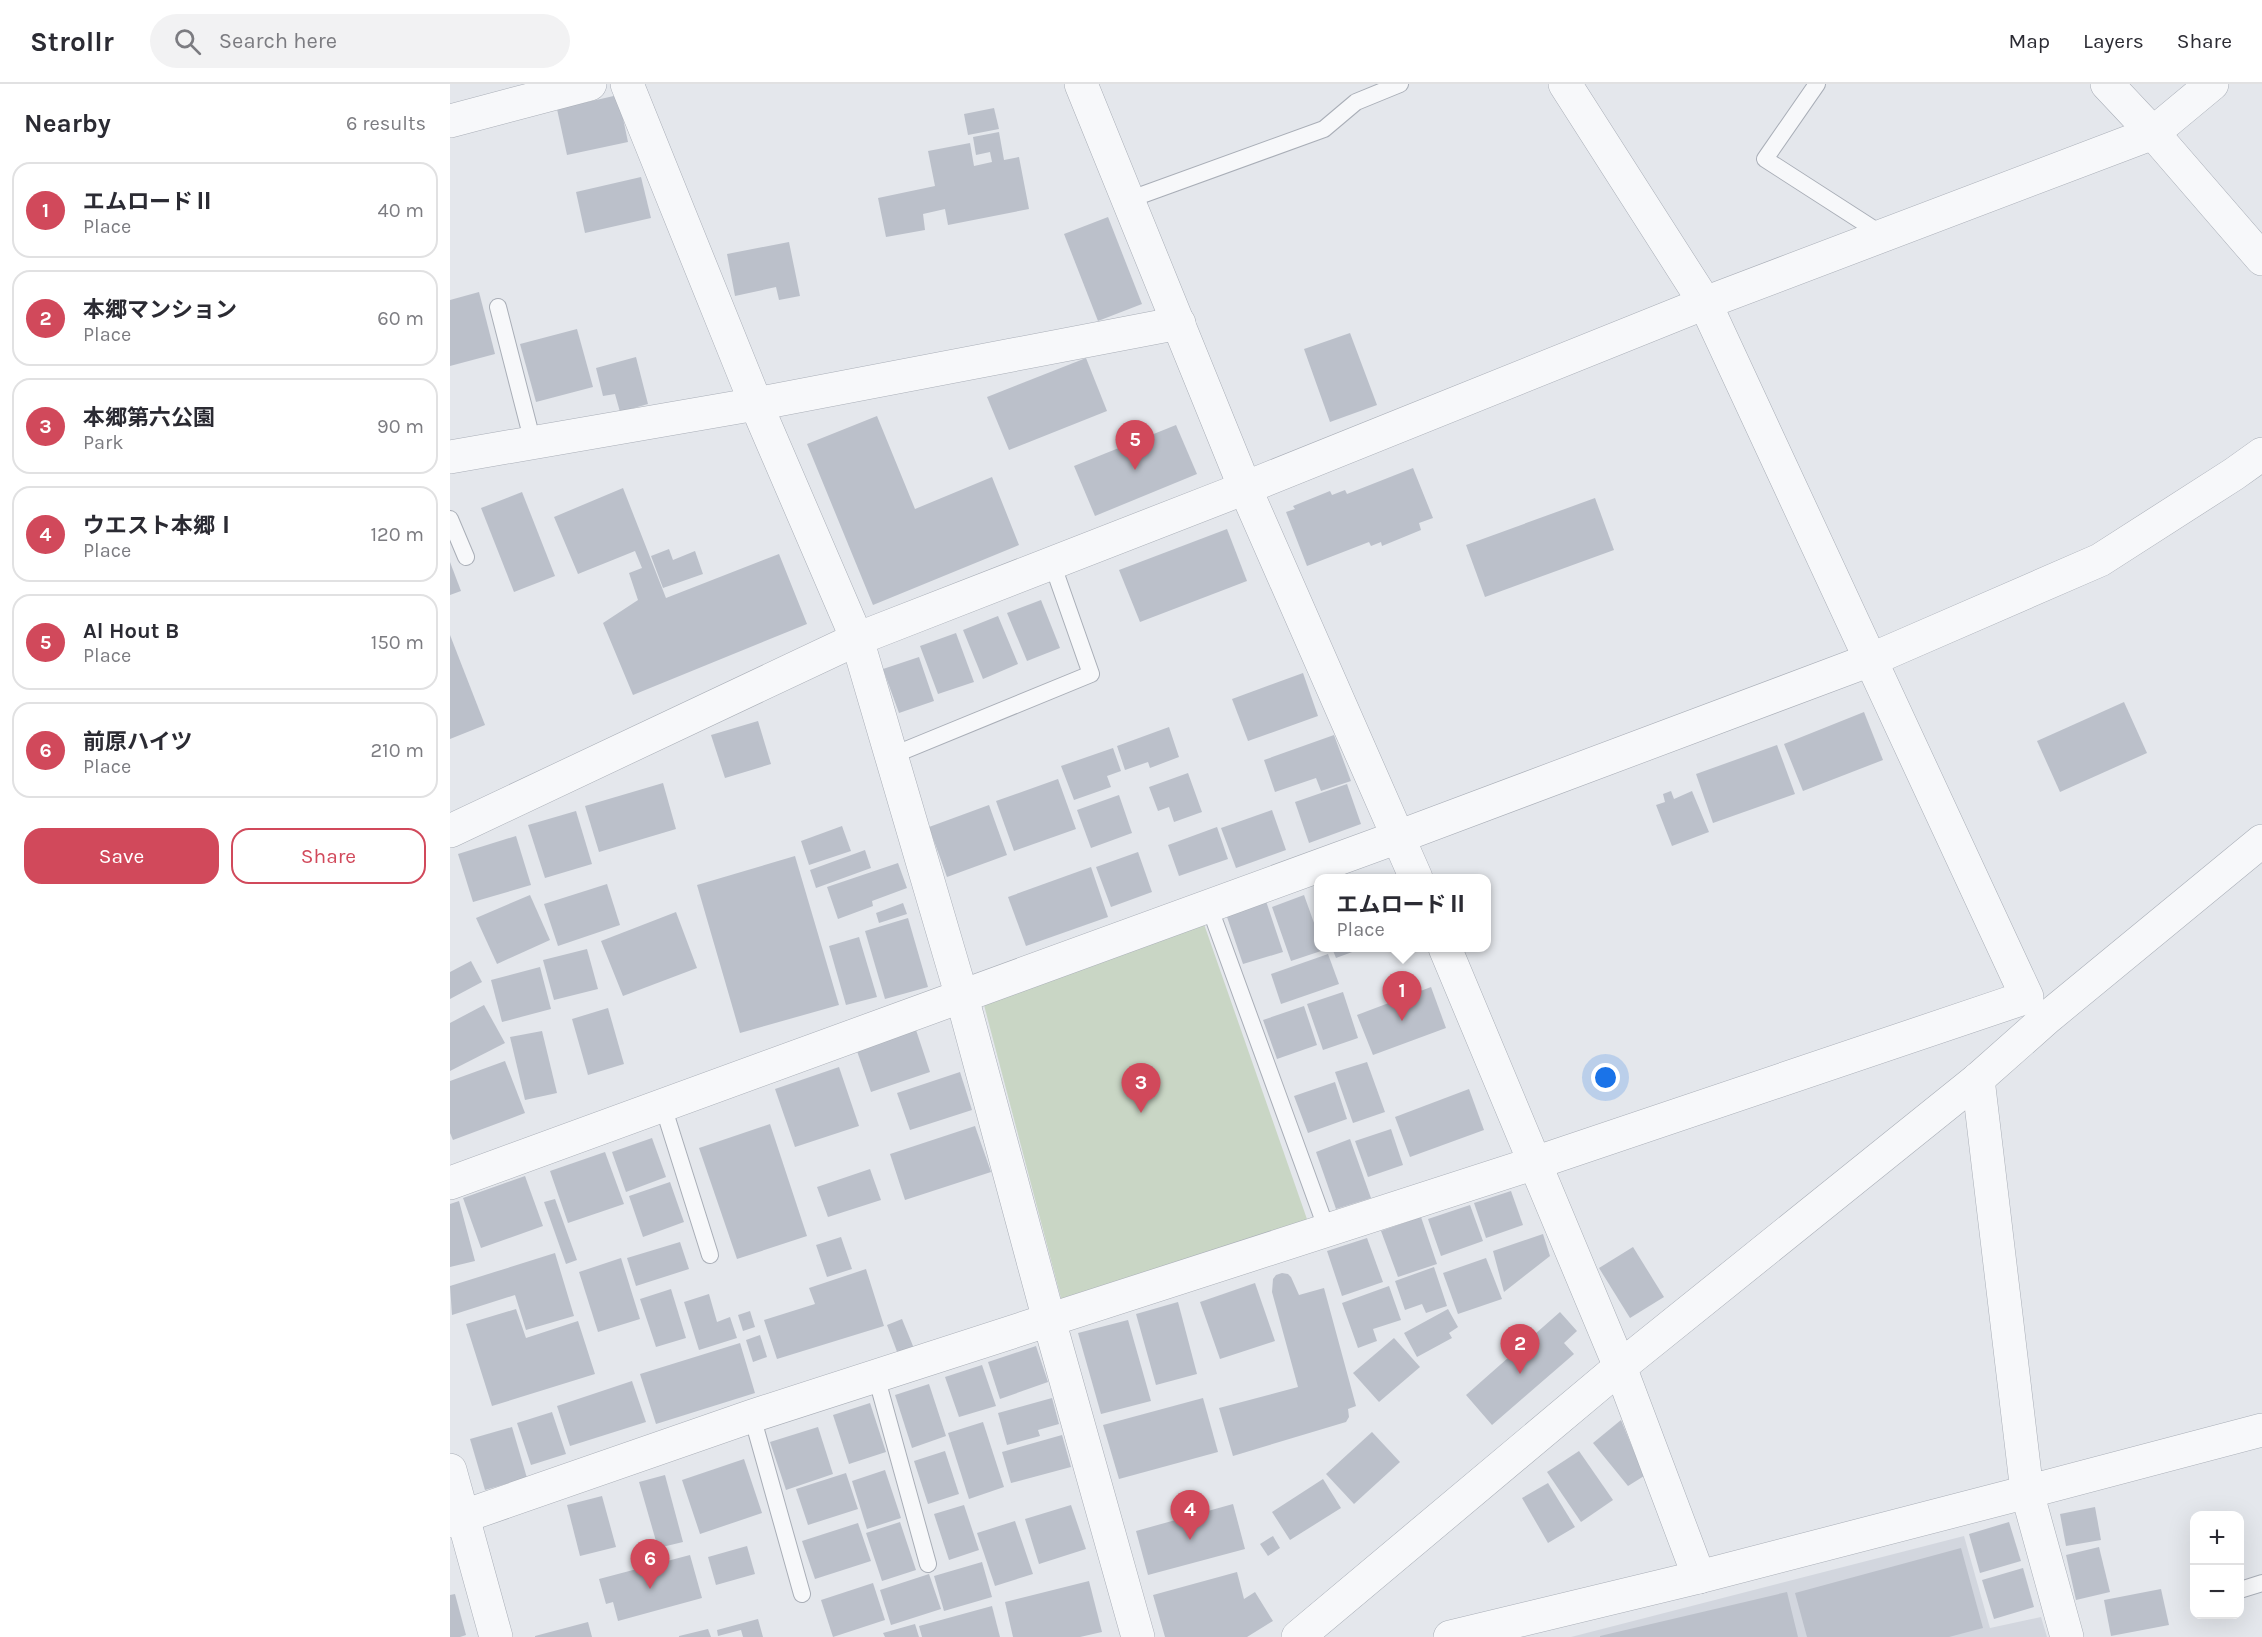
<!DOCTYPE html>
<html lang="en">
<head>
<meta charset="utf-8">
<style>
  :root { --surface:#fff; --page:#f2f2f3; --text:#2b2b33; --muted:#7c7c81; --line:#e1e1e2; --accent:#d1495b }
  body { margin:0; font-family:Karla,"Noto Sans JP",sans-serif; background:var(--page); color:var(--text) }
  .controls { position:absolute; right:18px; bottom:18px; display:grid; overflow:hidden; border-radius:12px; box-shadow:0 6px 24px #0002 }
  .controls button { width:54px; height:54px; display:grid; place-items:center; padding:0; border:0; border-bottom:2px solid var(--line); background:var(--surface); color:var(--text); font:30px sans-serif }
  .you { position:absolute; left:1156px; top:994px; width:21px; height:21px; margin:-15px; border:4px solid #fff; border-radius:50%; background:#1a73e8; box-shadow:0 0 0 9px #1a73e833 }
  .badge { display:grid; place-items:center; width:39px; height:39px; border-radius:50%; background:var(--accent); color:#fff; font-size:20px; font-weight:700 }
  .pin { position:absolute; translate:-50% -50px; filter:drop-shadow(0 2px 3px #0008) }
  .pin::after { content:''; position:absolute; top:32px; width:21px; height:18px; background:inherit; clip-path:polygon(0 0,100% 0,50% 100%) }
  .popup { position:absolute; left:864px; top:790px; width:177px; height:78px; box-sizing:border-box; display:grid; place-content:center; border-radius:12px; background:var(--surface); filter:drop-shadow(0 2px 4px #0005); font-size:20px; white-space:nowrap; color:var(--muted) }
  .popup b { font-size:22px; color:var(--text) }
  .popup::after { content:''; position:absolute; left:50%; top:100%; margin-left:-12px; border:12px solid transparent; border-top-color:var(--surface) }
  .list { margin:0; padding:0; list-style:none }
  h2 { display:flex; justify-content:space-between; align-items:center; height:78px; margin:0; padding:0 24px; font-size:26px }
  h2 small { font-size:20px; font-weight:400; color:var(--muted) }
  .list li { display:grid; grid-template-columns:39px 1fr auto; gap:18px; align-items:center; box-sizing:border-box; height:96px; margin:0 12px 12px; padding:0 12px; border:2px solid var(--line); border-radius:18px }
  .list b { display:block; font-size:22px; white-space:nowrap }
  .list p { margin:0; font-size:20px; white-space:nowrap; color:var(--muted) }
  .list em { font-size:20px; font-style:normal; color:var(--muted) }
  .actions { display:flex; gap:12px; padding:18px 24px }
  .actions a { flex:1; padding:14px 0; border:2px solid var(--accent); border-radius:18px; text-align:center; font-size:21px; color:var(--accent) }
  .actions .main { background:var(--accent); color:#fff }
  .icon { flex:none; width:33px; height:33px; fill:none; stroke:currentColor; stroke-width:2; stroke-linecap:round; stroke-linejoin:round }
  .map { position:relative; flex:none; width:1812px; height:1553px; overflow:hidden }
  header { display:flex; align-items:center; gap:36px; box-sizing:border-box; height:84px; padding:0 30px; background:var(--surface); border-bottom:2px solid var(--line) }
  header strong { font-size:28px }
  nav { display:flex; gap:33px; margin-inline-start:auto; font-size:21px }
  .search { width:420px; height:54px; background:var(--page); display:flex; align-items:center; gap:15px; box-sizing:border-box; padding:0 21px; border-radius:33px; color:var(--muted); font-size:22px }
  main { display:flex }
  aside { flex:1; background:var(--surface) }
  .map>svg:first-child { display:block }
  .built { fill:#d2d6de }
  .green { fill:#c9d6c5 }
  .building { fill:#bbc0ca }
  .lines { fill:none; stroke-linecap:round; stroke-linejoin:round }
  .service-casing { stroke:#a9aeb7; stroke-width:18 }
  .minor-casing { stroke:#a9aeb7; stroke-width:34 }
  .tertiary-casing { stroke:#a9aeb7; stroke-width:34 }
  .service { stroke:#f7f8fa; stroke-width:16 }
  .minor { stroke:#f7f8fa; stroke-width:33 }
  .tertiary { stroke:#f7f8fa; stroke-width:33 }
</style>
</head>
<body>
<header>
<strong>Strollr</strong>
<div class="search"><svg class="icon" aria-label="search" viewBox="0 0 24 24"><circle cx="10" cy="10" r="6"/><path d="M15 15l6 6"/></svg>Search here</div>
<nav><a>Map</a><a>Layers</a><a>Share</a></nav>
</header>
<main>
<aside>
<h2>Nearby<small>6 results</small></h2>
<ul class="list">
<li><span class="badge">1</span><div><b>エムロードⅡ</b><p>Place</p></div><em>40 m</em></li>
<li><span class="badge">2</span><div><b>本郷マンション</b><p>Place</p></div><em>60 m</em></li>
<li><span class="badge">3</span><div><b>本郷第六公園</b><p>Park</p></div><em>90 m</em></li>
<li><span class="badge">4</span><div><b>ウエスト本郷Ⅰ</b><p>Place</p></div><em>120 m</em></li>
<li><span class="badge">5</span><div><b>Al Hout B</b><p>Place</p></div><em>150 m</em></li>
<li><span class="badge">6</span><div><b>前原ハイツ</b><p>Place</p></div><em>210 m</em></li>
</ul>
<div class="actions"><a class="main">Save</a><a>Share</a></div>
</aside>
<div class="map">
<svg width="1812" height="1553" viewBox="0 0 1812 1553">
  <rect width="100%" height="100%" fill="#e4e7ec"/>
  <!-- built -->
  <polygon class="built" points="1514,1452 1540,1544 1591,1533 1597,1553 1121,1553"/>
  <!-- green -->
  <polygon class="green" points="754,840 858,1138 612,1218 534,921"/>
  <!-- building -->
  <g class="building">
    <polygon points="168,11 178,58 117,71 107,25"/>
    <polygon points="544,24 549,45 518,51 514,30"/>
    <polygon points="549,48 554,76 569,73 579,125 498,141 495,125 473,130 475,146 436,153 428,114 485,102 478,67 520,59 524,82 542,78 540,68 526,71 523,53"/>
    <polygon points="191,93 201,134 135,149 126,108"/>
    <polygon points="658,133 692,220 648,237 614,150"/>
    <polygon points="339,158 350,212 329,216 326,203 285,212 277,170"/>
    <polygon points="29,208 45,270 0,282 0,216"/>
    <polygon points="127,245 143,303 86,318 70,260"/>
    <polygon points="900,249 927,321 880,338 854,265"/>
    <polygon points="186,273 198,320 170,328 165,310 153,312 146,284"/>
    <polygon points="636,274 657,327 559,366 537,313"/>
    <polygon points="427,332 465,425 542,393 569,461 423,521 357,360"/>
    <polygon points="726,341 747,390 645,432 624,382"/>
    <polygon points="963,384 983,434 969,439 971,446 932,462 931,458 921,462 919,458 857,482 836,428 845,425 843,422 880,407 882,411 895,406 897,410"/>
    <polygon points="173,404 216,514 329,470 357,540 183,611 153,539 188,516 179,489 192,484 185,467 128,490 104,433"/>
    <polygon points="72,408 105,492 64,508 31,424"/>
    <polygon points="1145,414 1164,466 1035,513 1016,461"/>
    <polygon points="777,445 797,497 690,538 669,486"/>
    <polygon points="219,465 223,476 245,467 253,490 213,504 201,472"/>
    <polygon points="0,478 11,507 0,511"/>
    <polygon points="591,516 610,564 577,577 557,529"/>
    <polygon points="548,532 568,580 533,595 513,546"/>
    <polygon points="506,549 524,598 488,610 470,562"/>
    <polygon points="0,551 35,641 0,655"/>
    <polygon points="469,573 484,617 449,629 433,585"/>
    <polygon points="853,589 868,632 798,657 782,615"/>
    <polygon points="1674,618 1697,669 1610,708 1587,657"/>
    <polygon points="1414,628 1433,676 1353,707 1334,660"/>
    <polygon points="308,637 321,680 275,694 261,651"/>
    <polygon points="719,643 729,673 700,684 698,678 675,686 667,662"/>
    <polygon points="884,651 901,697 871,707 866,694 825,708 814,676"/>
    <polygon points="1327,661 1345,710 1263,739 1246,690"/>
    <polygon points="663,664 671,687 657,692 661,703 624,716 611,682"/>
    <polygon points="738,689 752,728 724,738 719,723 708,727 699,703"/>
    <polygon points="608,695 626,745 564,767 546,717"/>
    <polygon points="213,699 226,745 149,768 135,722"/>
    <polygon points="897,700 911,740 859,759 845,718"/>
    <polygon points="1221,707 1224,715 1242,707 1259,748 1222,762 1206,721 1215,718 1213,710"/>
    <polygon points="669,711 682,749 641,764 627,726"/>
    <polygon points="539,721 557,771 497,793 479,743"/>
    <polygon points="822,726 836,766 786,784 771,744"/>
    <polygon points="126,727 142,780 95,794 78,741"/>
    <polygon points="392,742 401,767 359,781 351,757"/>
    <polygon points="767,743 778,775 729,792 718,761"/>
    <polygon points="66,752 81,801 23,818 8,770"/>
    <polygon points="415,766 421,784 366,804 360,786"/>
    <polygon points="688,768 702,808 661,823 646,783"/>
    <polygon points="345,772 389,921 290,949 247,801"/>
    <polygon points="448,779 457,804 422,817 423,822 388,835 377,803"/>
    <polygon points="641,783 658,833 576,862 558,813"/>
    <polygon points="157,800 170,841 108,862 94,820"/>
    <polygon points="80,811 100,856 47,880 26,834"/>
    <polygon points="854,811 868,850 868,864 873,864 874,866 841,877 822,823"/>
    <polygon points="816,817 833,868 793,880 776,830"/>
    <polygon points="453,819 457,830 429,839 426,829"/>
    <polygon points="226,828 247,884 173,912 151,857"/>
    <polygon points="458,834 478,903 435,915 415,847"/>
    <polygon points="409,853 427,913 396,921 379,862"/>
    <polygon points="882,864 913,864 886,874"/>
    <polygon points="137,865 148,905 104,916 93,876"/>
    <polygon points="878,870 889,900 831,920 821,890"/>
    <polygon points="21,877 32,898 0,915 0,888"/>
    <polygon points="90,883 101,925 52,938 41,896"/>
    <polygon points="981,903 996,944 923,971 907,931"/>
    <polygon points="893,908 908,954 873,966 857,920"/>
    <polygon points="34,921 55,959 0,987 0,939"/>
    <polygon points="854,922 867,961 827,975 813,936"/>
    <polygon points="158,924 174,980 138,991 122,935"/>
    <polygon points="466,946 480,988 421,1008 407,967"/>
    <polygon points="92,947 107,1009 75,1016 60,953"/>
    <polygon points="55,977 75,1029 3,1056 0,1049 0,997"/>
    <polygon points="917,978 935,1028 903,1039 885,988"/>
    <polygon points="389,983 409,1042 345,1063 325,1005"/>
    <polygon points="510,988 522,1026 460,1046 447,1009"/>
    <polygon points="885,998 897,1035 858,1049 844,1012"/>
    <polygon points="1019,1005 1034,1046 960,1073 945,1033"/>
    <polygon points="320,1040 357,1152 287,1175 249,1064"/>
    <polygon points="525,1042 541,1088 455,1116 440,1070"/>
    <polygon points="941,1045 953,1081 918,1093 905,1057"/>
    <polygon points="202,1054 216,1093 176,1108 162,1068"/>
    <polygon points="900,1055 921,1114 886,1125 866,1068"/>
    <polygon points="155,1068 174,1120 118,1139 100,1087"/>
    <polygon points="420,1085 431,1116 378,1133 367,1103"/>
    <polygon points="75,1092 93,1142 31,1164 13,1114"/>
    <polygon points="220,1098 234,1138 193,1153 179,1112"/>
    <polygon points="1061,1107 1073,1141 1036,1154 1024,1119"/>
    <polygon points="105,1115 127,1176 116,1180 94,1118"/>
    <polygon points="9,1117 25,1177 0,1183 0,1120"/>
    <polygon points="1020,1121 1033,1157 991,1172 978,1135"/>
    <polygon points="971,1133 987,1180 948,1193 931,1147"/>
    <polygon points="1093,1150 1100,1172 1054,1208 1043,1167"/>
    <polygon points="391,1153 402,1185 377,1193 366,1161"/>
    <polygon points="917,1154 933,1198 892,1212 877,1167"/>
    <polygon points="230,1158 239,1185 186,1202 177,1174"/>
    <polygon points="1183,1163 1214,1213 1180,1234 1149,1184"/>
    <polygon points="105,1169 124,1232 76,1246 65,1211 2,1231 0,1202"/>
    <polygon points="171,1174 190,1235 148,1248 129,1188"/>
    <polygon points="1036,1174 1052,1215 1008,1230 993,1189"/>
    <polygon points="984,1183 997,1222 976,1229 972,1220 955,1226 945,1197"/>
    <polygon points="416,1185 434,1242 327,1275 314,1236 365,1220 359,1204"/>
    <polygon points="832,1189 838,1190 841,1193 849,1211 874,1204 906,1322 898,1325 899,1333 896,1338 783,1372 769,1324 848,1303 822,1208 823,1195 826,1191"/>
    <polygon points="805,1199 825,1257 770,1275 750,1218"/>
    <polygon points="939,1202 951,1236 923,1245 927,1257 908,1264 892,1219"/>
    <polygon points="221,1205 236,1254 206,1263 190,1215"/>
    <polygon points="259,1210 267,1238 280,1233 287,1254 249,1266 234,1218"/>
    <polygon points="728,1218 747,1290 706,1301 686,1230"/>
    <polygon points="66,1225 76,1254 128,1237 145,1290 42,1322 16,1240"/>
    <polygon points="998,1225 1008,1243 999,1249 1002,1254 967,1273 954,1249"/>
    <polygon points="300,1227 305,1243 293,1247 288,1231"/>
    <polygon points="1110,1228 1127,1247 1114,1259 1124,1270 1042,1341 1016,1311"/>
    <polygon points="452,1235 465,1267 449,1273 437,1241"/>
    <polygon points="678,1236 701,1317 651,1330 628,1249"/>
    <polygon points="310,1251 317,1273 303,1278 296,1256"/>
    <polygon points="944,1254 970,1283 929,1318 903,1289"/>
    <polygon points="290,1259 305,1309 206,1340 190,1290"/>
    <polygon points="586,1262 598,1298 550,1315 538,1278"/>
    <polygon points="532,1281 546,1322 509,1333 495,1293"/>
    <polygon points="182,1297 196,1338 120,1362 107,1322"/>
    <polygon points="479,1300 496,1352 462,1364 445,1311"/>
    <polygon points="602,1314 609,1340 588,1346 590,1352 557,1361 548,1329"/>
    <polygon points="753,1314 768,1368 669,1395 653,1341"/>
    <polygon points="420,1319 436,1368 399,1380 383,1331"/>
    <polygon points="102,1328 116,1370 81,1381 67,1339"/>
    <polygon points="1171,1336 1194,1392 1178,1402 1143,1359"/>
    <polygon points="533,1338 554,1403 519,1415 498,1349"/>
    <polygon points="62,1343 77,1394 35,1406 20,1355"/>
    <polygon points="368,1343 383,1390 336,1406 320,1358"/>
    <polygon points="922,1348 950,1378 904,1420 876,1390"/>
    <polygon points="612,1351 621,1383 561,1399 552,1368"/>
    <polygon points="495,1367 509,1410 478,1420 464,1377"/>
    <polygon points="1129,1367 1163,1416 1131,1438 1097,1388"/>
    <polygon points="294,1375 312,1429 250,1450 232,1396"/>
    <polygon points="435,1386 451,1434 417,1445 402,1397"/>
    <polygon points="396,1389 408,1425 358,1441 346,1405"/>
    <polygon points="215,1391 233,1458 208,1464 189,1398"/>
    <polygon points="873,1395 891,1424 840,1456 822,1428"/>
    <polygon points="1098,1399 1125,1443 1098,1459 1072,1414"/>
    <polygon points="152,1412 166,1463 130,1472 117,1421"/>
    <polygon points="783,1420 795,1465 698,1491 686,1447"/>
    <polygon points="514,1421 529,1466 499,1476 484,1430"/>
    <polygon points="621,1421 636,1465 589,1480 575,1435"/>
    <polygon points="1645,1423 1651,1456 1616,1462 1610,1430"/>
    <polygon points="565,1437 583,1490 545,1502 527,1449"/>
    <polygon points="450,1438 466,1486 432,1497 416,1449"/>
    <polygon points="1559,1438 1571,1477 1530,1489 1519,1450"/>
    <polygon points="408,1439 421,1477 365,1495 352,1457"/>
    <polygon points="823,1452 830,1464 818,1472 810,1460"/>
    <polygon points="297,1462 305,1490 266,1501 258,1473"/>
    <polygon points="1649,1463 1660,1508 1626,1516 1616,1471"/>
    <polygon points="1511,1464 1533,1544 1499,1553 1357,1553 1345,1509"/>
    <polygon points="240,1471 252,1514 168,1537 163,1518 156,1520 149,1495"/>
    <polygon points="532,1478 542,1513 494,1527 484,1492"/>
    <polygon points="1573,1484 1584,1523 1544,1535 1532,1496"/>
    <polygon points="787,1488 794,1515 805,1508 823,1537 797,1553 715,1553 703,1511"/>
    <polygon points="479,1490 491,1525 441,1541 430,1506"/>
    <polygon points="639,1497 652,1548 630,1553 563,1553 555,1518"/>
    <polygon points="423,1499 435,1536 383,1553 371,1516"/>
    <polygon points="1711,1505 1719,1541 1661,1552 1654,1516"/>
    <polygon points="1337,1508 1348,1553 1150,1553 1150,1552"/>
    <polygon points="5,1510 16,1551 10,1553 0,1553 0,1511"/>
    <polygon points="542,1522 550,1553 472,1553 469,1542"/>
    <polygon points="308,1535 313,1553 293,1553 291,1546 268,1552 267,1546"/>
    <polygon points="138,1538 142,1553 85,1553 85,1552"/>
    <polygon points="465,1540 469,1553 435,1553 433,1549"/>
    <polygon points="258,1545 261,1553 229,1553 229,1552"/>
  </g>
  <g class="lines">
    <defs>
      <g id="service">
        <polyline points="1367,0 1315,75 1433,151"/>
        <polyline points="678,116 874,45 906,18 950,0"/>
        <polyline points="48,223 83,359"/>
        <polyline points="0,435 16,473"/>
        <polyline points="441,672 641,590 602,479"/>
        <polyline points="759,822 877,1146"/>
        <polyline points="213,1022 260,1171"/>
        <polyline points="426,1292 478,1480"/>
        <polyline points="302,1332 352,1510"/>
        <polyline points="1790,1506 1812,1499"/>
      </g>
      <g id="minor">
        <polyline points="177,0 306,320 407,555 512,913 599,1236 688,1553"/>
        <polyline points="631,0 795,404 966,794"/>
        <polyline points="1657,0 1703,49 1812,175"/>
        <polyline points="0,37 140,0"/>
        <polyline points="0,373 306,320 729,239"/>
        <polyline points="995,864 1170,1283 1249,1493"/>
        <polyline points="1528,995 1577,1408 1812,1346"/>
        <polyline points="0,1099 948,753 1420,576 1650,476 1784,390 1812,370"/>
        <polyline points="0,1437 302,1332 1085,1079 1577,913 1255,219 1115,0"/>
      </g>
      <g id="tertiary">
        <polyline points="0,747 407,555 795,404 1255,219 1703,49 1762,0"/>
        <polyline points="0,1386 46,1553"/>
        <polyline points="848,1553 1170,1283 1528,995 1598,933 1812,757"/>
        <polyline points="1000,1553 1249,1493 1577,1408 1617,1553"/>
      </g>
    </defs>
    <!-- service casing -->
    <use href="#service" class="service-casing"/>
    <!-- minor casing -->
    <use href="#minor" class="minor-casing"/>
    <!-- tertiary casing -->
    <use href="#tertiary" class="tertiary-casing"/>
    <!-- service -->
    <use href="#service" class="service"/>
    <!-- minor -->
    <use href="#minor" class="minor"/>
    <!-- tertiary -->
    <use href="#tertiary" class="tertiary"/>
  </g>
</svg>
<div class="controls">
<button>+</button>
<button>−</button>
</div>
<div class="you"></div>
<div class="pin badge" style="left:952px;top:937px">1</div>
<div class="popup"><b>エムロードⅡ</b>Place</div>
<div class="pin badge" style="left:1070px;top:1290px">2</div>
<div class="pin badge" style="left:691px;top:1029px">3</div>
<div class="pin badge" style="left:740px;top:1456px">4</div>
<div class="pin badge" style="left:685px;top:386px">5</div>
<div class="pin badge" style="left:200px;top:1505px">6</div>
</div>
</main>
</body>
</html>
